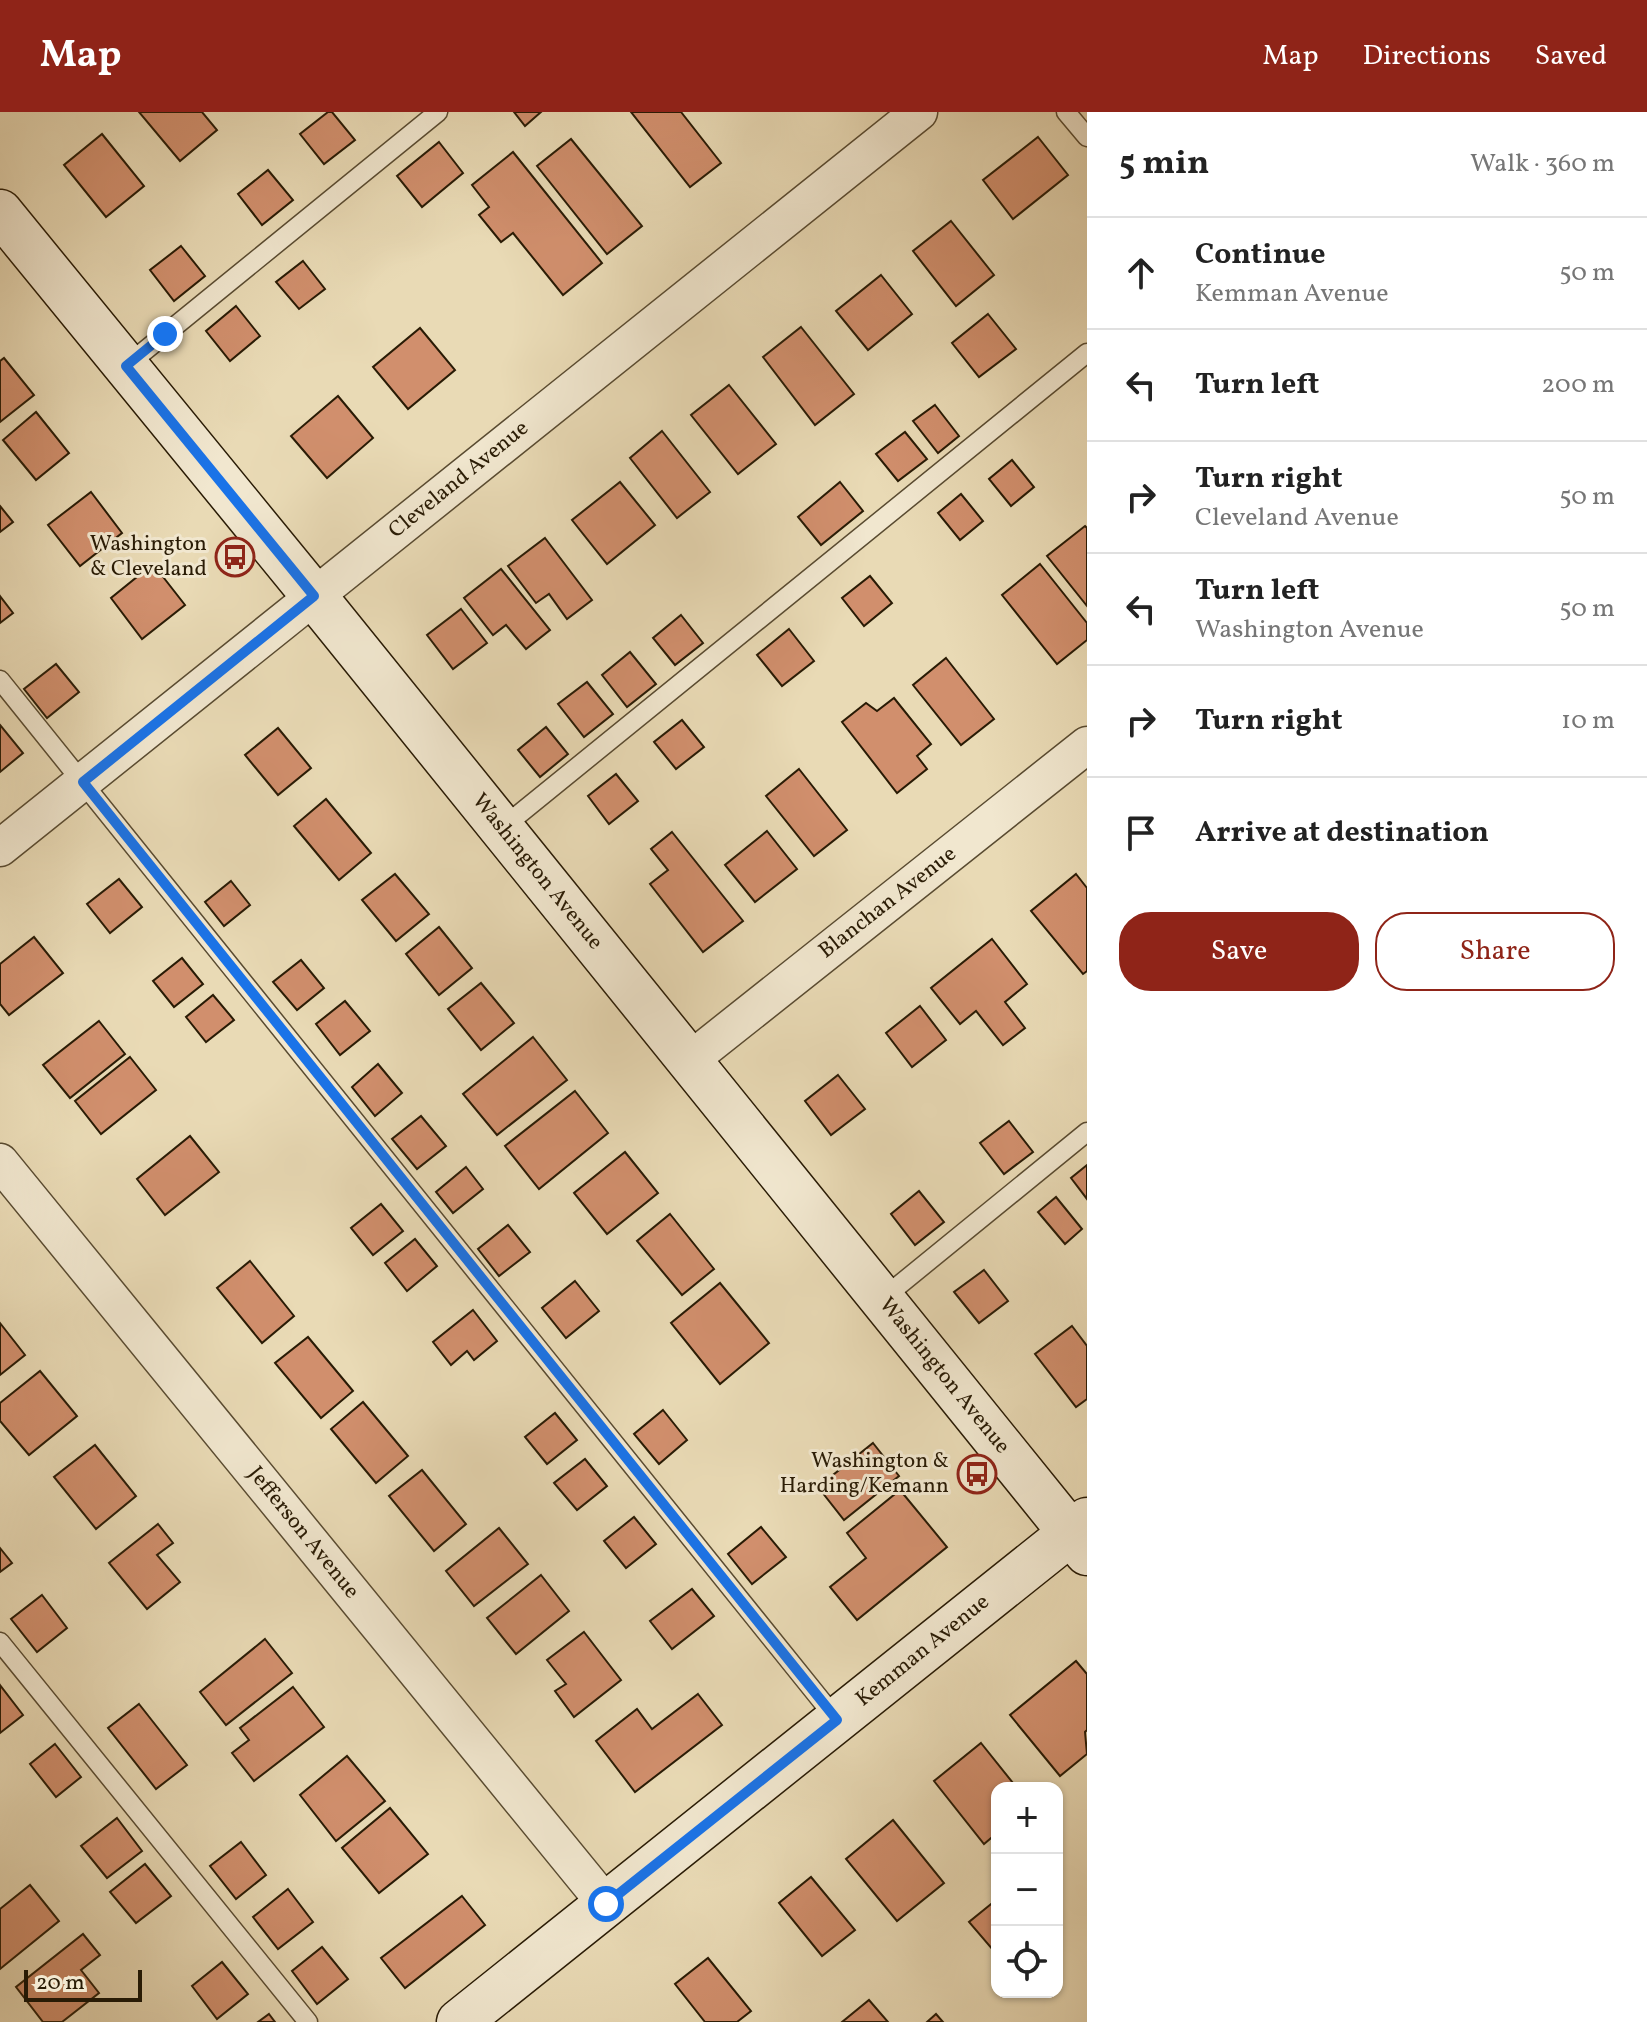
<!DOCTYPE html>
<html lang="en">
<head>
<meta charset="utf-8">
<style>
  :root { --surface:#fff; --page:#f2f2f2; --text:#222; --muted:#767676; --line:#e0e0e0; --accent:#8f2418 }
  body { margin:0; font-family:Vollkorn,serif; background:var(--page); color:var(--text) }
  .controls { position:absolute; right:24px; bottom:24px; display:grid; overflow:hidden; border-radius:16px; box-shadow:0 2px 6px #0004 }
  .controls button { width:72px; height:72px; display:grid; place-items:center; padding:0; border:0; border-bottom:2px solid var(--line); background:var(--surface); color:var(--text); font:40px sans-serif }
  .scale { position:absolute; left:24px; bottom:20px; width:118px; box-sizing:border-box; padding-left:8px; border:4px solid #291b05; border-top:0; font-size:22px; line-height:28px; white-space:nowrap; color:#291b05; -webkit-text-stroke:6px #f1e7cf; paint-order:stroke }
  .stop { position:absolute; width:24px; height:24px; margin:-18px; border:6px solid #1a73e8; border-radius:50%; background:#fff }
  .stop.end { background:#1a73e8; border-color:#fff; box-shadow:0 2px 8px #0008 }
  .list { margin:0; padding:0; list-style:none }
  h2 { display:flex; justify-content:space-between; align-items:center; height:104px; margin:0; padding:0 32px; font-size:34px }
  h2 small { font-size:26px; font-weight:400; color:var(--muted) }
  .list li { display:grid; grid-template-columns:52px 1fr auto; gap:24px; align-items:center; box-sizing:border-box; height:112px; padding:0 32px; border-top:2px solid var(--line) }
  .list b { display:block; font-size:30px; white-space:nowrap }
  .list p { margin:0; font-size:26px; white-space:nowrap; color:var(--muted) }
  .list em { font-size:26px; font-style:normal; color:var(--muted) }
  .actions { display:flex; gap:16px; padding:24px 32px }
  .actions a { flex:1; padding:18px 0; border:2px solid var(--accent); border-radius:32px; text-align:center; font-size:28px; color:var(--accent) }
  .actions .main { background:var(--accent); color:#fff }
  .icon { flex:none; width:44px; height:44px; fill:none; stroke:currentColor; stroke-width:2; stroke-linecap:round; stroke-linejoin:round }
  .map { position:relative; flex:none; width:1087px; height:1910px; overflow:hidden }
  header { display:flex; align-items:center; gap:48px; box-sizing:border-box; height:112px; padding:0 40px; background:var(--accent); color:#fff }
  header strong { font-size:38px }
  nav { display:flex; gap:44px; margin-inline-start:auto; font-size:28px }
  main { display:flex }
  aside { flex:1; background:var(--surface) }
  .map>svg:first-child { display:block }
  .building { fill:#d18f6d; stroke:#291b05; stroke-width:2 }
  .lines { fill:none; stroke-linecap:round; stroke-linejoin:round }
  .lane-casing { stroke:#594b31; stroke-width:21 }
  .street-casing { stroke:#594b31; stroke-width:39 }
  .secondary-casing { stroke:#291b05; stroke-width:47 }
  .lane { stroke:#f1e7cf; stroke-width:18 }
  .street { stroke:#f1e7cf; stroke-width:36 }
  .secondary { stroke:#f1e7cf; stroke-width:44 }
  .route { stroke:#1a73e8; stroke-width:10 }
  .labels { text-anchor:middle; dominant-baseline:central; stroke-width:6; stroke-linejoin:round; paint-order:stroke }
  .street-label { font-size:22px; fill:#291b05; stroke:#f1e7cf }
  .poi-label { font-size:22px; fill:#291b05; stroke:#f1e7cf; text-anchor:end }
</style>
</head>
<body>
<header>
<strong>Map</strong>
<nav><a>Map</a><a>Directions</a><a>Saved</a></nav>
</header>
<main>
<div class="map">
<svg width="1087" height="1910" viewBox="0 0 1087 1910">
  <rect width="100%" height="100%" fill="#e9dab5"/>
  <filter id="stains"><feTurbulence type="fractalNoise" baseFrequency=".0025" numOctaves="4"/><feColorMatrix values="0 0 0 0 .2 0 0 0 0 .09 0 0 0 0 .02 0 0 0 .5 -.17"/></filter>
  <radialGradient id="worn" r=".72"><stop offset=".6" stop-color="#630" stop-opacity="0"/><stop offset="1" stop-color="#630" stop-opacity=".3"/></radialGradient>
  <!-- building -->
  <g class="building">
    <polygon points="139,0 202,0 217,18 180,49"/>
    <polygon points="328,0 332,0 355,28 324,52 300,22"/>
    <polygon points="514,0 541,0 525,14"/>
    <polygon points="631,0 681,0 721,51 690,75"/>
    <polygon points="102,22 144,74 106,105 64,53"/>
    <polygon points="1038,25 1068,63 1013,107 983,68"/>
    <polygon points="571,27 642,114 607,142 537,54"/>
    <polygon points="439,30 463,61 422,95 397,64"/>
    <polygon points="513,40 602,151 563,183 513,121 501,130 479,103 489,95 472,73"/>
    <polygon points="268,58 293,88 262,113 238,82"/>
    <polygon points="951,109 994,163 956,194 913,139"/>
    <polygon points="181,134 205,164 174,189 150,158"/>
    <polygon points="303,149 325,177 299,197 276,170"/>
    <polygon points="881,163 912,202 868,238 836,199"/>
    <polygon points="236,194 260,224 230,249 206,219"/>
    <polygon points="988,202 1016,237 979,265 952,231"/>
    <polygon points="801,215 854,282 815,313 763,245"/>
    <polygon points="420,216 455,258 408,297 373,255"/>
    <polygon points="4,246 34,283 0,310 0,249"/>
    <polygon points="729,273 776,332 738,362 691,303"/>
    <polygon points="338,284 373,326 327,366 291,324"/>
    <polygon points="935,293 959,324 938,341 913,309"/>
    <polygon points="36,300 69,341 36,368 3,328"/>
    <polygon points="662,319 710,380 677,406 630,346"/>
    <polygon points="905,320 927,347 898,369 876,342"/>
    <polygon points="1012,348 1034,375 1011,394 989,367"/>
    <polygon points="620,370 655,413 607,452 572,408"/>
    <polygon points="840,370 863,399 821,433 798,405"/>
    <polygon points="91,380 122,421 80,454 48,413"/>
    <polygon points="961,382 983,409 960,428 938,401"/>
    <polygon points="0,394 13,410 0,420"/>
    <polygon points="1085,414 1087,416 1087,494 1047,444"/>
    <polygon points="545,426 592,488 567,507 549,482 536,491 508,454"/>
    <polygon points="153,452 185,493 142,527 111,486"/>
    <polygon points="1040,452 1087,511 1087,528 1057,552 1002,483"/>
    <polygon points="501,457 550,518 526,537 506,513 493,523 464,486"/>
    <polygon points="870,464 892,491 864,514 842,486"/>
    <polygon points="0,484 13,501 0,511"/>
    <polygon points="461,497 487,531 453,557 427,523"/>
    <polygon points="681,503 703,531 675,553 653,526"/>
    <polygon points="789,517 814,549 782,574 757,543"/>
    <polygon points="630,540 656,572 627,595 602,563"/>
    <polygon points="946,546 994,607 961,633 913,573"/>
    <polygon points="56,552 79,580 47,606 24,577"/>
    <polygon points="587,570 613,602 584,625 558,592"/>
    <polygon points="894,586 931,632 917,644 927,657 897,681 842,610 866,591 877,599"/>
    <polygon points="682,608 704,635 676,657 654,630"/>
    <polygon points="0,613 23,641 0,660"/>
    <polygon points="546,615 568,642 540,665 518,638"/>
    <polygon points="278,616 311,656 278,683 245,643"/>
    <polygon points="799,657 847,718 814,744 766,684"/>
    <polygon points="616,662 638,689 609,712 588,684"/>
    <polygon points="326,687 371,741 339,768 294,714"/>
    <polygon points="767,719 797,757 755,790 725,753"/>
    <polygon points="672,720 743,809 703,840 650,772 668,758 651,737"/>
    <polygon points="395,762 429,802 396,829 362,788"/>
    <polygon points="1076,762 1087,776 1087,859 1083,862 1031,799"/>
    <polygon points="119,767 142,795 110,821 87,792"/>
    <polygon points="231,769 250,793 224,814 205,790"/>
    <polygon points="439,815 472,856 439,883 406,842"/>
    <polygon points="34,825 63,861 9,903 0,892 0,852"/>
    <polygon points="992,827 1027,872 1005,890 1025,916 1003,933 976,899 960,912 931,876"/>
    <polygon points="182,846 203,872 174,895 153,869"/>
    <polygon points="301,848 324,876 297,898 273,870"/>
    <polygon points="481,871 514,911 481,938 448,897"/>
    <polygon points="213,883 234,908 206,930 186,905"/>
    <polygon points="345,889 370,919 340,943 316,912"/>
    <polygon points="920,894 946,928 912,955 886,921"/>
    <polygon points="99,909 125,942 70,986 43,953"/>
    <polygon points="533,925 567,968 497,1023 463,982"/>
    <polygon points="130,945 156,978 101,1022 75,989"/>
    <polygon points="378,952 402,981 375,1004 352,975"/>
    <polygon points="838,963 865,997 831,1023 805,989"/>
    <polygon points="575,979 608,1021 539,1077 505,1034"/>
    <polygon points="421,1004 446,1034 417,1057 392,1027"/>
    <polygon points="1009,1009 1033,1040 1004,1062 980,1031"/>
    <polygon points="190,1024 219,1060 165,1103 137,1067"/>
    <polygon points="625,1040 658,1081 607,1122 574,1081"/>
    <polygon points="1087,1053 1087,1087 1071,1066"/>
    <polygon points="466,1055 483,1077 453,1101 436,1080"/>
    <polygon points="919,1079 944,1110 915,1133 891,1102"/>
    <polygon points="1056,1085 1082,1117 1065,1132 1038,1100"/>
    <polygon points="381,1092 403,1119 373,1143 351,1116"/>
    <polygon points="670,1102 714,1157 682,1183 637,1129"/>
    <polygon points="508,1113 530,1140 499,1164 478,1137"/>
    <polygon points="415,1127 437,1154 407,1179 385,1151"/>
    <polygon points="250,1149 294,1204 262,1231 217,1176"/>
    <polygon points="984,1158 1008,1189 979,1211 954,1180"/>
    <polygon points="575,1169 599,1199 566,1226 542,1196"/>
    <polygon points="720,1171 769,1231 720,1272 671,1211"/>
    <polygon points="473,1198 497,1229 474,1248 467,1239 451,1253 433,1230"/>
    <polygon points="0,1211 25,1243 0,1263"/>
    <polygon points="1072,1214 1087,1234 1087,1287 1076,1295 1035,1242"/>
    <polygon points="308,1225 353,1279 321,1306 275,1251"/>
    <polygon points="40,1259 77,1304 29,1343 0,1309 0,1291"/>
    <polygon points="363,1290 408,1344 376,1371 331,1317"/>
    <polygon points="663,1298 687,1328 659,1352 634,1322"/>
    <polygon points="555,1301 577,1328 547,1352 525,1325"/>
    <polygon points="873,1331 899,1364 844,1408 818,1375"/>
    <polygon points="95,1333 136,1384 96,1417 54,1365"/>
    <polygon points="585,1347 607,1374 577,1398 554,1371"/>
    <polygon points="422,1358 466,1412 434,1439 389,1384"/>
    <polygon points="900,1378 947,1435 857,1508 830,1475 866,1446 847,1421"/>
    <polygon points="634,1405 656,1432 626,1456 604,1429"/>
    <polygon points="158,1412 173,1431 157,1443 180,1470 147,1497 109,1451"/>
    <polygon points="761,1415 786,1445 752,1472 728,1442"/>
    <polygon points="499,1416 528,1452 474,1494 446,1459"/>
    <polygon points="0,1436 12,1451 0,1460"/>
    <polygon points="541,1463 569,1499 516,1542 487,1506"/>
    <polygon points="692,1477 714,1504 672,1537 650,1509"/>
    <polygon points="42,1483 67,1516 37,1540 11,1507"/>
    <polygon points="584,1520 621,1568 574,1605 555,1579 566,1572 547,1548"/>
    <polygon points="265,1527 292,1561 226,1613 200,1580"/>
    <polygon points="1076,1549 1087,1562 1087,1618 1085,1620 1087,1642 1060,1664 1010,1603"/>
    <polygon points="0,1573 23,1603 0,1621"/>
    <polygon points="293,1575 324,1615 254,1669 232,1641 249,1628 240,1616"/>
    <polygon points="698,1582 722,1613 635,1680 596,1629 637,1597 652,1617"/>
    <polygon points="139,1592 187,1653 156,1677 108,1616"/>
    <polygon points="981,1631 1017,1676 997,1676 997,1721 984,1732 934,1669"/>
    <polygon points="55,1632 81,1665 56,1685 30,1652"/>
    <polygon points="347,1644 385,1689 336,1729 300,1683"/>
    <polygon points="390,1696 428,1742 379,1781 342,1736"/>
    <polygon points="117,1706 142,1739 107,1766 81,1734"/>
    <polygon points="893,1708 944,1771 897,1809 846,1747"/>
    <polygon points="241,1730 266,1763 236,1787 210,1754"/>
    <polygon points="145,1752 171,1784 136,1811 110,1780"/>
    <polygon points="811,1765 855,1818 822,1844 779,1791"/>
    <polygon points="30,1773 59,1809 0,1857 0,1797"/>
    <polygon points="288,1777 313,1810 278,1837 253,1805"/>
    <polygon points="462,1784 485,1813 405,1876 381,1846"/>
    <polygon points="996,1788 997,1835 993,1838 969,1810"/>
    <polygon points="83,1822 100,1843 81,1858 99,1881 62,1910 43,1910 16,1875"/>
    <polygon points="322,1835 348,1867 317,1892 292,1859"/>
    <polygon points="708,1846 751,1899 737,1910 705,1910 675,1872"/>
    <polygon points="222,1850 248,1882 217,1907 192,1874"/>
    <polygon points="869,1888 888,1910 842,1910"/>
    <polygon points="269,1902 275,1910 258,1910"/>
    <polygon points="936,1902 943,1910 927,1910"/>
  </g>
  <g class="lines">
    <defs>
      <g id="lane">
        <polyline points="1066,0 1087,25"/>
        <polyline points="126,254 438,0"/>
        <polyline points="0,568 837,1608"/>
        <polyline points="502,716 1087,241"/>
        <polyline points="882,1187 1087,1020"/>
        <polyline points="0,1530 308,1910"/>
      </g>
      <g id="street">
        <polyline points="0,736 919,0"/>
        <polyline points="689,949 1087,633"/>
        <polyline points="0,1050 606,1792"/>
      </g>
      <g id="secondary">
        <polyline points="0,100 314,484 1087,1441"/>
        <polyline points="459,1910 1087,1408"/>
      </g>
    </defs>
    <!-- lane casing -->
    <use href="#lane" class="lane-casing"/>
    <!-- street casing -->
    <use href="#street" class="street-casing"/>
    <!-- secondary casing -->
    <use href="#secondary" class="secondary-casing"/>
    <!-- lane -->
    <use href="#lane" class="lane"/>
    <!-- street -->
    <use href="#street" class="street"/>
    <!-- secondary -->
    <use href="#secondary" class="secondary"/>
  </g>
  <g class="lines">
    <!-- route -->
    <polyline class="route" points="165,222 126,254 314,484 83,670 837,1608 606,1792"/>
  </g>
  <!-- icons -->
  <defs>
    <symbol id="bus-ring" viewBox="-11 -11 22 22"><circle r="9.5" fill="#f1e7cf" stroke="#8f2418" stroke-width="1.5"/><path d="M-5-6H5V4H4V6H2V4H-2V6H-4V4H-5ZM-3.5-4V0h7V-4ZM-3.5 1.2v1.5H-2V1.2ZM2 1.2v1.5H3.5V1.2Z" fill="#8f2418"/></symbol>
  </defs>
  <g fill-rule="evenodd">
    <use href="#bus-ring" x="213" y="423" width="44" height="44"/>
    <use href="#bus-ring" x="955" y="1340" width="44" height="44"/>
  </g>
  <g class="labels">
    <!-- street labels -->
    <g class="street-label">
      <text transform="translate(459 368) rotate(-39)">Cleveland Avenue</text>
      <text transform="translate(537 760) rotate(51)">Washington Avenue</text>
      <text transform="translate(888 791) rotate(-38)">Blanchan Avenue</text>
      <text transform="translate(944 1264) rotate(51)">Washington Avenue</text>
      <text transform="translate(303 1421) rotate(51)">Jefferson Avenue</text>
      <text transform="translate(923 1539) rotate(-39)">Kemman Avenue</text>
    </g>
    <!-- poi labels -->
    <g class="poi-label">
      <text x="207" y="432">Washington<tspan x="207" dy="25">&amp; Cleveland</tspan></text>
      <text x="949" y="1349">Washington &amp;<tspan x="949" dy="25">Harding/Kemann</tspan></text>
    </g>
  </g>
  <rect width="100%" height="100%" filter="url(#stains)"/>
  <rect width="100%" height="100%" fill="url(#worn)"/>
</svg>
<div class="controls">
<button>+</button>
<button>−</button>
<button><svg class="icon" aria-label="locate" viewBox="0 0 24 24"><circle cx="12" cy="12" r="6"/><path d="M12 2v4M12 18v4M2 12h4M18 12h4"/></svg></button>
</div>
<div class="scale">20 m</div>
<div class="stop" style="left:606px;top:1792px"></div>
<div class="stop end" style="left:165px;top:222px"></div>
</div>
<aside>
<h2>5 min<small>Walk · 360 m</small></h2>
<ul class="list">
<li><svg class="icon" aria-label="ahead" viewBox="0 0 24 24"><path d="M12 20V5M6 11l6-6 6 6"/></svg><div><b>Continue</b><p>Kemman Avenue</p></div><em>50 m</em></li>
<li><svg class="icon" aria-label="left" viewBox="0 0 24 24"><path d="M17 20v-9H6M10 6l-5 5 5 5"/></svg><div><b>Turn left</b></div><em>200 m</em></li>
<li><svg class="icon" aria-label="right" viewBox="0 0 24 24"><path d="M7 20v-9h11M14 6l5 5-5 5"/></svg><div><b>Turn right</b><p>Cleveland Avenue</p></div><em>50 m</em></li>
<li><svg class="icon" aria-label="left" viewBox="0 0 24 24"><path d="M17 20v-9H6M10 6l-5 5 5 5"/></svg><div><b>Turn left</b><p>Washington Avenue</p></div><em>50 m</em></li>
<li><svg class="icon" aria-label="right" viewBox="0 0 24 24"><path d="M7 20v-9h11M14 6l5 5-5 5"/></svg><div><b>Turn right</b></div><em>10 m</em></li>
<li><svg class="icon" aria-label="arrive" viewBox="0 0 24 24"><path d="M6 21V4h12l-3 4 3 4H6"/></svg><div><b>Arrive at destination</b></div></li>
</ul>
<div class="actions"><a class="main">Save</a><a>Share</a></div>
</aside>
</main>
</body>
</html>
